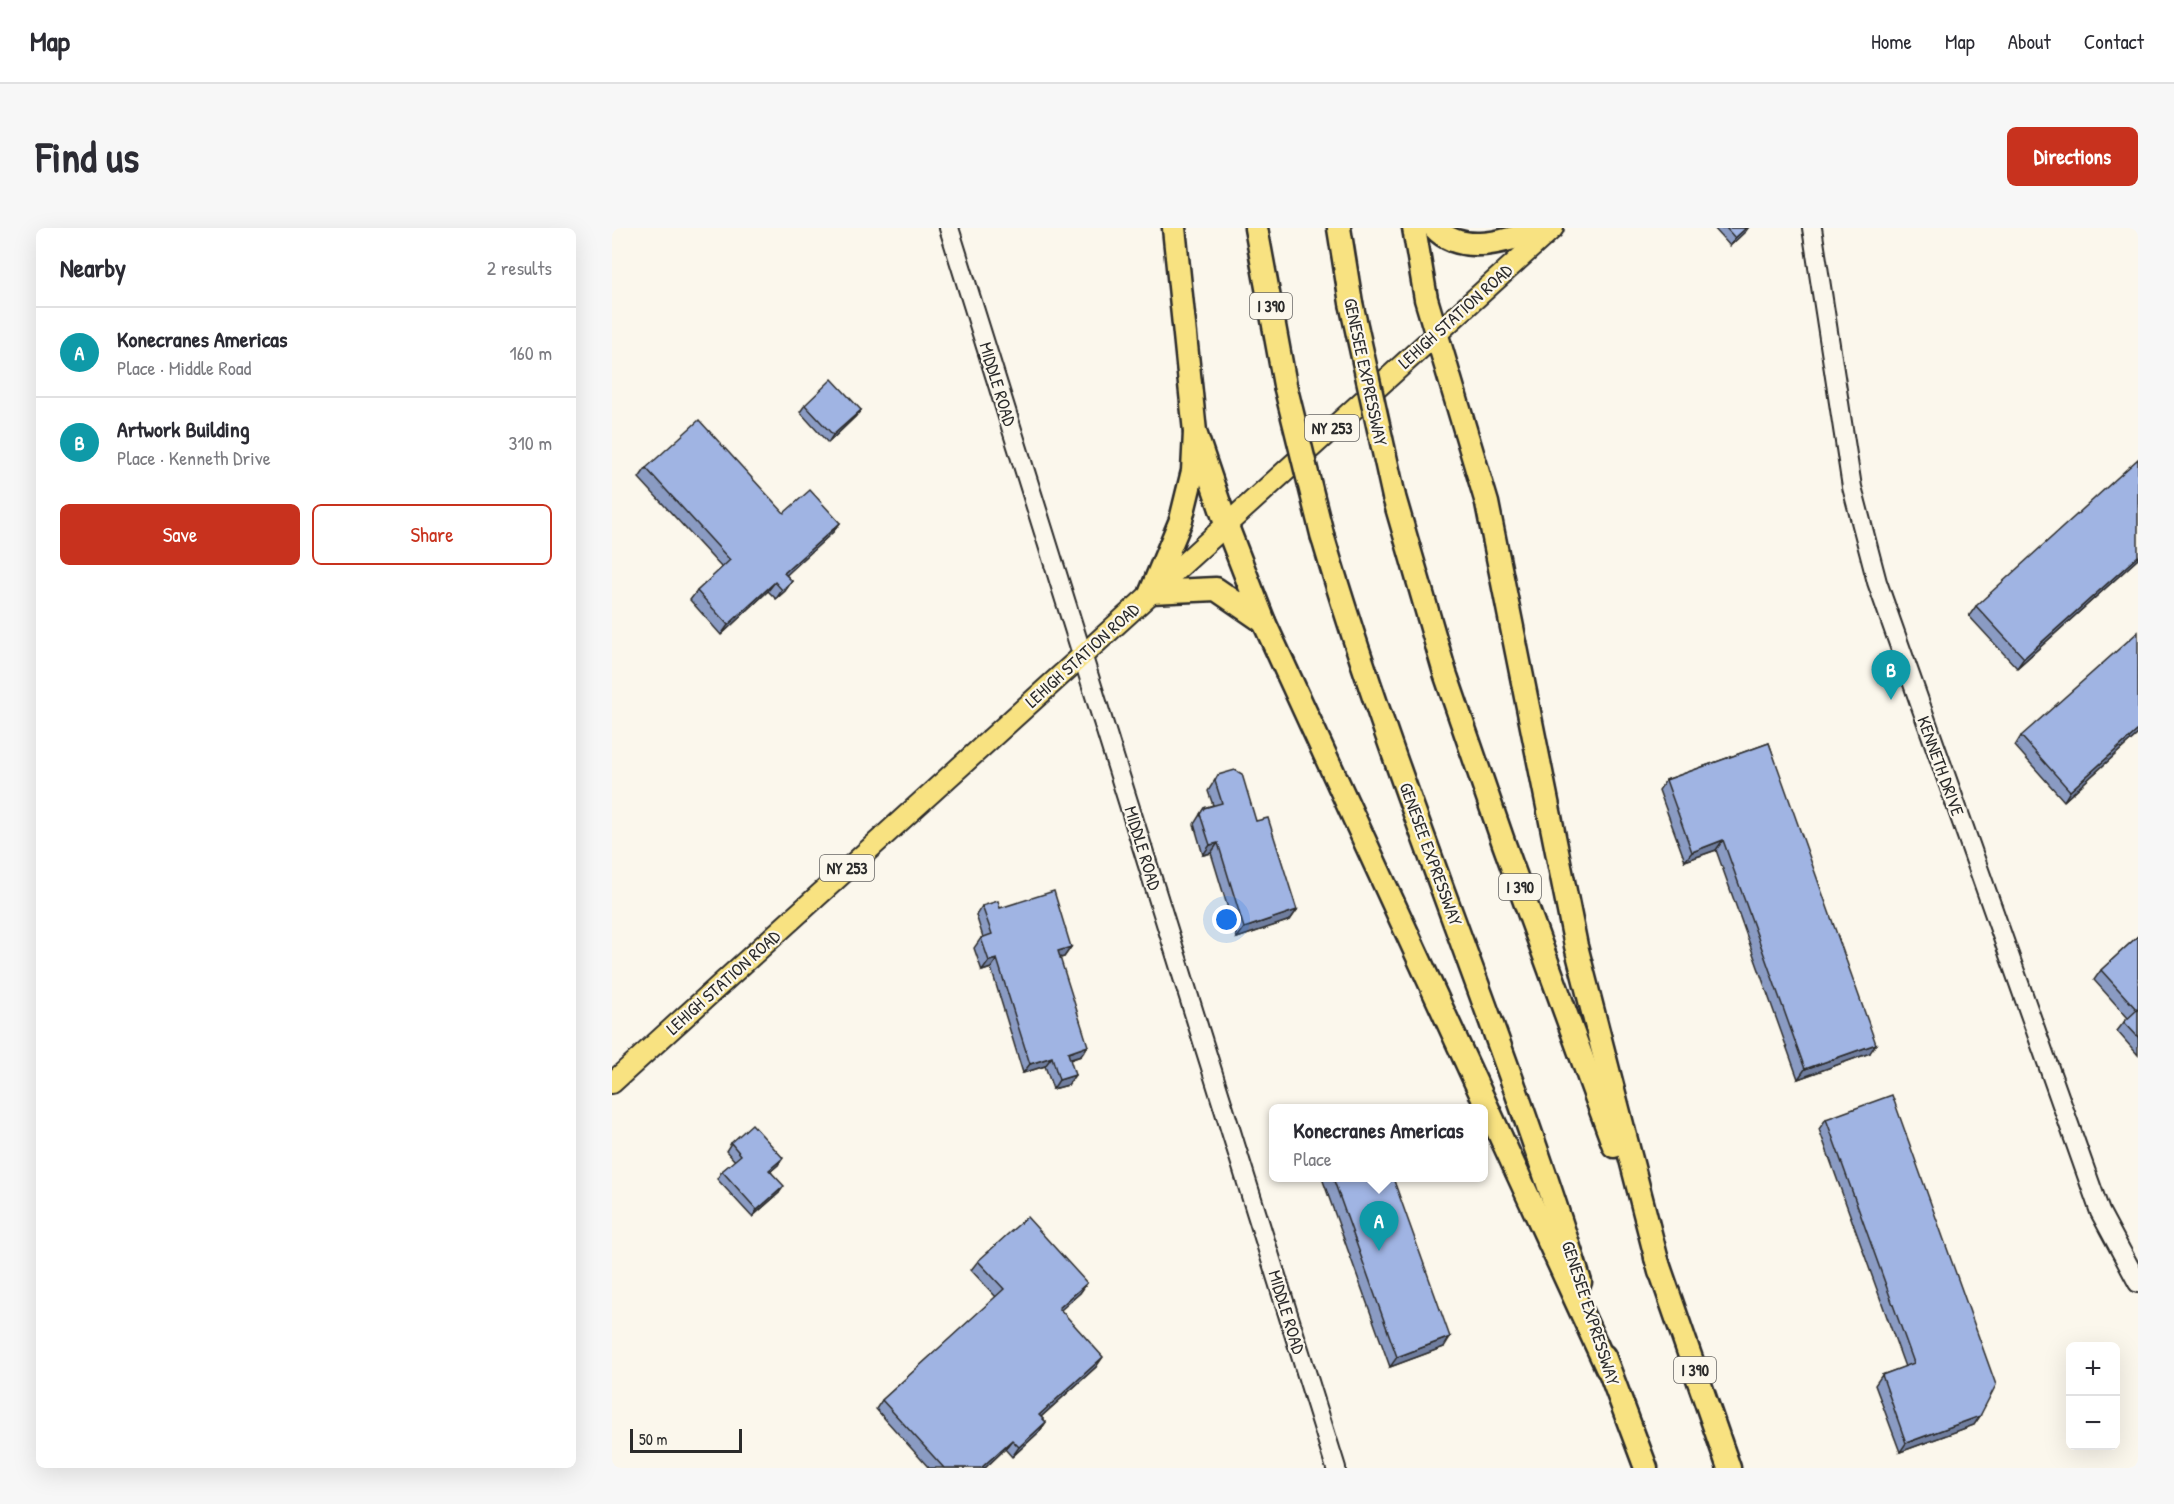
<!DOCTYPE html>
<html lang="en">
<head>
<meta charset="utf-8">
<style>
  :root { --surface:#fff; --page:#f7f7f7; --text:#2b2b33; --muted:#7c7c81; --line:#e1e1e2; --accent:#c8321e }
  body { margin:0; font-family:"Patrick Hand",sans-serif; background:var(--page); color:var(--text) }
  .controls { position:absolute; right:18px; bottom:18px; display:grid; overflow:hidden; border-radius:9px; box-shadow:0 6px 24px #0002 }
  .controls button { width:54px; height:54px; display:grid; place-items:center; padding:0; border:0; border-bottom:2px solid var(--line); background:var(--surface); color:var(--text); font:30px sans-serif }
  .scale { position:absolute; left:18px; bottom:15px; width:112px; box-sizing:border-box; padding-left:6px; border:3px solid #2b2b2b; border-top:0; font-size:16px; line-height:21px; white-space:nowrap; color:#2b2b2b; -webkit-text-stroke:4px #fbf7ec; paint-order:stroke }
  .you { position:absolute; left:615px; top:692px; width:21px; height:21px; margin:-15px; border:4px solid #fff; border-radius:50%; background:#1a73e8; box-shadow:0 0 0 9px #1a73e833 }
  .badge { display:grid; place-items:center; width:39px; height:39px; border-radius:50%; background:var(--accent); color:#fff; font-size:20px; font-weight:700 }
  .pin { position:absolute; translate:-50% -50px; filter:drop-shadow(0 2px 3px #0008) }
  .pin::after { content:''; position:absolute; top:32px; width:21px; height:18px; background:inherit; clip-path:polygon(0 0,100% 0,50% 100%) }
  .popup { position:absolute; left:657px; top:876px; width:219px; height:78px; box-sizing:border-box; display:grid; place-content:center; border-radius:9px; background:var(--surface); filter:drop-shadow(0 2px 4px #0005); font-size:20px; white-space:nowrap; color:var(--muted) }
  .popup b { font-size:22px; color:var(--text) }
  .popup::after { content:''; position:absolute; left:50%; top:100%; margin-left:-12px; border:12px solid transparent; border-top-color:var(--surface) }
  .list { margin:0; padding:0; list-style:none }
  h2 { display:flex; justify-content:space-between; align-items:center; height:78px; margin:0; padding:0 24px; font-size:26px }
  h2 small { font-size:20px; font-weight:400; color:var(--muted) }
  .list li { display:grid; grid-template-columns:39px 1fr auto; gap:18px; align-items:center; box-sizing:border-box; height:90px; padding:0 24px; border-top:2px solid var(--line) }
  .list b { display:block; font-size:22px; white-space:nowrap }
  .list p { margin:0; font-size:20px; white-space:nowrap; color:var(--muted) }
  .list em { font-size:20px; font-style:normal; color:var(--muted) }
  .actions { display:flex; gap:12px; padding:18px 24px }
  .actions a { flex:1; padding:14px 0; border:2px solid var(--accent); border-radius:9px; text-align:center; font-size:21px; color:var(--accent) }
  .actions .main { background:var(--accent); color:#fff }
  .map { position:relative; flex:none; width:1526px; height:1240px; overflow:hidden; border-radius:9px }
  header { display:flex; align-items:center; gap:36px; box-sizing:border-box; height:84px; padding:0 30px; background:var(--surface); border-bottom:2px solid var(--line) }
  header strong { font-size:28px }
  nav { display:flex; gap:33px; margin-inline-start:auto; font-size:21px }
  .intro { display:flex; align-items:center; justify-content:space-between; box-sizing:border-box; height:144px; padding:0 36px }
  h1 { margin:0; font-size:42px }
  .button { padding:15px 27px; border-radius:9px; background:var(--accent); color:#fff; font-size:21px; font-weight:700 }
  main { display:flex; gap:36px; padding:0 36px }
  aside { flex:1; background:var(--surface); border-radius:9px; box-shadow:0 6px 24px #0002 }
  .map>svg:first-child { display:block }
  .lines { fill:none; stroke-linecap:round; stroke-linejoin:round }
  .secondary-casing { stroke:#2b2b2b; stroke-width:22 }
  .primary-casing { stroke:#2b2b2b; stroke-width:24 }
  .highway-casing { stroke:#2b2b2b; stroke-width:27 }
  .secondary { stroke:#fbf7ec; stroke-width:18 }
  .primary { stroke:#f8e281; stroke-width:20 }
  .highway { stroke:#f8e281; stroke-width:22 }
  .highway-bridge-casing { stroke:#2b2b2b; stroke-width:27; stroke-linecap:butt }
  .highway-bridge { stroke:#f8e281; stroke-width:22 }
  .wall { fill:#8a9bc3; stroke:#2b2b2b; stroke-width:1.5 }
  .shaded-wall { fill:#707e9f; stroke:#2b2b2b; stroke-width:1.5 }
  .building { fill:#a0b4e3; stroke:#2b2b2b; stroke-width:1.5 }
  .labels { text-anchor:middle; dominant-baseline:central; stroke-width:4.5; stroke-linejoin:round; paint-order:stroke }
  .shield { fill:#fbf7ec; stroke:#696865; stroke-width:1.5 }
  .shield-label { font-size:16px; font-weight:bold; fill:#2b2b2b }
  .street-label { font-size:18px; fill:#2b2b2b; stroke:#fbf7ec }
</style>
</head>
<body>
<header>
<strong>Map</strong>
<nav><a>Home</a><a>Map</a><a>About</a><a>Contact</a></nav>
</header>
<div class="intro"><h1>Find us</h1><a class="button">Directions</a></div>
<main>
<aside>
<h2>Nearby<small>2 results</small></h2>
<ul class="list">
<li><span class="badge" style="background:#0f9aa8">A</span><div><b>Konecranes Americas</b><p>Place · Middle Road</p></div><em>160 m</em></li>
<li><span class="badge" style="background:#0f9aa8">B</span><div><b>Artwork Building</b><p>Place · Kenneth Drive</p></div><em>310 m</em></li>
</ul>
<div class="actions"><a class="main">Save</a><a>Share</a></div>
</aside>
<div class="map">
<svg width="1526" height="1240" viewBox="0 0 1526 1240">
  <rect width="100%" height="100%" fill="#fbf7ec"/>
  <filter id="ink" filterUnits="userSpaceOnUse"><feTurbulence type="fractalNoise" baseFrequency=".0167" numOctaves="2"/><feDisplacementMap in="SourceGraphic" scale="12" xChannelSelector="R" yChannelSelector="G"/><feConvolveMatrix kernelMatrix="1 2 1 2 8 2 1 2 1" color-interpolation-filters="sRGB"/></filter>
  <g filter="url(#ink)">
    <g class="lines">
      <defs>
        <g id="secondary">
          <polyline points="337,0 724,1240"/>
          <polyline points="1200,0 1240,259 1265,354 1488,984 1526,1055"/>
        </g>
        <polyline id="primary" points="0,855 941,0"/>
        <g id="highway">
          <polyline points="562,0 583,204 581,243 569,292 539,364 604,361 652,394"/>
          <polyline points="644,0 673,157"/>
          <polyline points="727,0 739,75"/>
          <polyline points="802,0 814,71 875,275 964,718 1048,1044"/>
          <path d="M823,0C851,30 901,11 934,0"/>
          <polyline points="583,204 614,296 652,394 995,1140"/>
          <polyline points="782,269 833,445 892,616 1002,918"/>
          <path d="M711,310C785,561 890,803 968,1054"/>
          <polyline points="1044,1030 1117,1240"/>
          <polyline points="992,1128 1034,1240"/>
        </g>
      </defs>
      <!-- secondary casing -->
      <use href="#secondary" class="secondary-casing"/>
      <!-- primary casing -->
      <use href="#primary" class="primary-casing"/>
      <!-- highway casing -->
      <use href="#highway" class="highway-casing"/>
      <!-- secondary -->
      <use href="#secondary" class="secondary"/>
      <!-- primary -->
      <use href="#primary" class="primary"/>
      <!-- highway -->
      <use href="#highway" class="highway"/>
      <defs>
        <g id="highway-bridge">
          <polyline points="739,75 782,269"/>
          <polyline points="673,157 711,310"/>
        </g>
      </defs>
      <!-- highway-bridge casing -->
      <use href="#highway-bridge" class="highway-bridge-casing"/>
      <!-- highway-bridge -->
      <use href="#highway-bridge" class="highway-bridge"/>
    </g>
    <!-- wall -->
    <g class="wall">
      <polygon points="1102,0 1136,0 1118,18"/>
      <polygon points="193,177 249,182 243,189 216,215 188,184"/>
      <polygon points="34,240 172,285 228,295 221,304 174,347 180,353 173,363 164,371 156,363 109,407 78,372 85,363 110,340 27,250"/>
      <polygon points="1526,331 1405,440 1357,388 1364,378"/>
      <polygon points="1526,506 1452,573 1403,518 1409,508"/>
      <polygon points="1157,515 1258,825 1186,851 1104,622 1073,633 1047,562 1054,552"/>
      <polygon points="606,547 644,593 685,682 678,692 625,710 599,625 591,627 582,596 592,580 601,577 596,563"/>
      <polygon points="370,678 388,680 459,719 452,729 448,730 469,828 458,832 456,857 441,861 433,838 411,845 379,740 370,743 362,720 369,710 371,709 364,687"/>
      <polygon points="1526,708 1526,827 1505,803 1512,794 1516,790 1482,752 1489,742"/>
      <polygon points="1214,891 1368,1188 1362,1197 1288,1224 1263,1157 1270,1147 1293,1139 1207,901"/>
      <polygon points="119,915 166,937 159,943 167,965 140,989 105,951 110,943 123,933 114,923"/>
      <polygon points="710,950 781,950 832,1119 778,1139"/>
      <polygon points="366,1033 475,1055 468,1065 448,1082 484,1139 429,1189 434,1194 427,1204 400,1229 393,1221 373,1240 317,1240 264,1181 270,1172 384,1069 359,1042"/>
    </g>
    <!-- shaded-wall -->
    <g class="shaded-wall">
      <polygon points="1134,0 1136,0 1134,3 1118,18 1123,10"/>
      <polygon points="249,182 243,189 216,215 221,207"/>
      <polygon points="228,295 221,304 166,355 172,345"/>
      <polygon points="1526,328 1526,331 1405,440 1412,430"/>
      <polygon points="180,353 173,363 164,371 170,362"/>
      <polygon points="163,354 156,363 109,407 116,397"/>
      <polygon points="1526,502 1526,506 1452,573 1458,563"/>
      <polygon points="1111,612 1104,622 1073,633 1080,624"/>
      <polygon points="606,615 599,625 591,627 598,617"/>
      <polygon points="685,682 678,692 625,710 632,700"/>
      <polygon points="459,719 452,729 439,732 446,723"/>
      <polygon points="385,731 379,740 370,743 377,733"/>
      <polygon points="1264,816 1258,825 1186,851 1193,841"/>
      <polygon points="476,818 469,828 449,834 456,825"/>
      <polygon points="440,829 433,838 411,845 418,836"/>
      <polygon points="463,847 456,857 441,861 447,852"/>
      <polygon points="171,930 166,937 152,949 157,942"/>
      <polygon points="172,958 167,965 140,989 145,982"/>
      <polygon points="475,1055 468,1065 440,1090 447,1080"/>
      <polygon points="838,1109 832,1119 778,1139 785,1129"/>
      <polygon points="491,1129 484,1139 420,1197 427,1187"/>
      <polygon points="1368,1188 1362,1197 1288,1224 1294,1215"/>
      <polygon points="434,1194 427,1204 400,1229 407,1219"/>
      <polygon points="400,1212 393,1221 373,1240 369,1240"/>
    </g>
    <!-- building -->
    <g class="building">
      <polygon points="1114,0 1134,0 1123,10"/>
      <polygon points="220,151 249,182 221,207 193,177"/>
      <polygon points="87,192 172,285 198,262 228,295 172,345 180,353 170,362 163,354 116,397 85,363 118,332 34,240"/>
      <polygon points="1526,231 1526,328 1412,430 1364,378"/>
      <polygon points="1526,404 1526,502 1458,563 1409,508"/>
      <polygon points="1157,515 1264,816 1193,841 1111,612 1080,624 1054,552"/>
      <polygon points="623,542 630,546 644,593 656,590 685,682 632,700 606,615 598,617 588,586 592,580 610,575 603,553 606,547"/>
      <polygon points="442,663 459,719 446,723 476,818 456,825 463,847 447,852 440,829 418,836 385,731 377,733 369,710 380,706 370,678 386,673 388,680"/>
      <polygon points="1526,708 1526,809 1512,794 1525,782 1489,742"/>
      <polygon points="1280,867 1384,1157 1368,1188 1294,1215 1270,1147 1302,1135 1214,891"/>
      <polygon points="140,896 171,930 157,942 172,958 145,982 110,943 129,927 119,915"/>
      <polygon points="721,950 781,950 838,1109 785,1129"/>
      <polygon points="415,989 475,1055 447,1080 491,1129 427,1187 434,1194 407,1219 400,1212 369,1240 332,1240 270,1172 392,1061 366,1033"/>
    </g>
  </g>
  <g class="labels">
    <!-- shield labels -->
    <g class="shield">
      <rect x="638" y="65" width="42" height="26" rx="4.5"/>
      <rect x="693" y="187" width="54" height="26" rx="4.5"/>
      <rect x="208" y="627" width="54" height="26" rx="4.5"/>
      <rect x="887" y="646" width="42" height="26" rx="4.5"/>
      <rect x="1062" y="1129" width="42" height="26" rx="4.5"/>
    </g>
    <g class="shield-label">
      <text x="659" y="78">I 390</text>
      <text x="720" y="200">NY 253</text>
      <text x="235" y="640">NY 253</text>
      <text x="908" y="659">I 390</text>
      <text x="1083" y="1142">I 390</text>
    </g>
    <!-- street labels -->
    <g class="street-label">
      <text transform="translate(843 88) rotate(-42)">LEHIGH STATION ROAD</text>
      <text transform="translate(754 144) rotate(78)">GENESEE EXPRESSWAY</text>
      <text transform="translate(386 156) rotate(73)">MIDDLE ROAD</text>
      <text transform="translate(470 427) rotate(-42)">LEHIGH STATION ROAD</text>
      <text transform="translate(1329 538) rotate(70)">KENNETH DRIVE</text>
      <text transform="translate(531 620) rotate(73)">MIDDLE ROAD</text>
      <text transform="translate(819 626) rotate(70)">GENESEE EXPRESSWAY</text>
      <text transform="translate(111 754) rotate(-42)">LEHIGH STATION ROAD</text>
      <text transform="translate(675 1084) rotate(73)">MIDDLE ROAD</text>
      <text transform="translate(979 1085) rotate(72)">GENESEE EXPRESSWAY</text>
    </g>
  </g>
</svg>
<div class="controls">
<button>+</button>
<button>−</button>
</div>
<div class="scale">50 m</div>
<div class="you"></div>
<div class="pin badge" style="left:767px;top:1023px;background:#0f9aa8">A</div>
<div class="popup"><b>Konecranes Americas</b>Place</div>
<div class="pin badge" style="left:1279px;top:472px;background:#0f9aa8">B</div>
</div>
</main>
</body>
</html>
